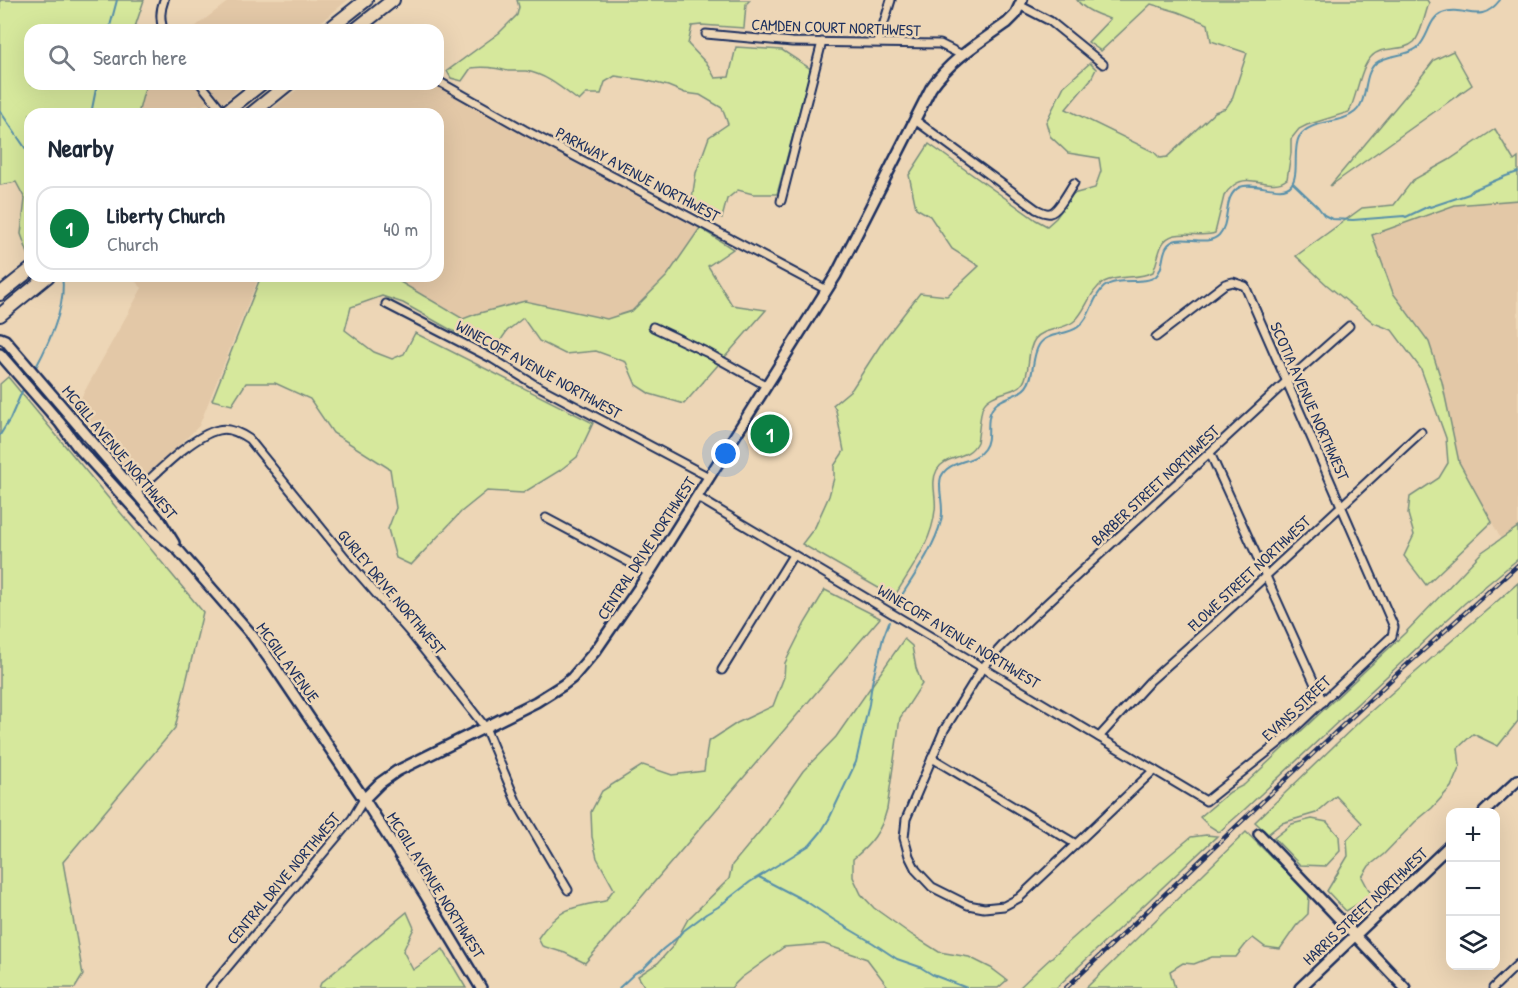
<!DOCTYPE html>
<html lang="en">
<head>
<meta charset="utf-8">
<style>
  :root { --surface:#fff; --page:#f6f6f7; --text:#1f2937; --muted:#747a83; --line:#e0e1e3; --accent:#0b8043 }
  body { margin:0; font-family:"Patrick Hand",sans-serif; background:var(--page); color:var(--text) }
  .controls { position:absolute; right:18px; bottom:18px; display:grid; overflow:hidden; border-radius:12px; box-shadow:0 6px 24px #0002 }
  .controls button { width:54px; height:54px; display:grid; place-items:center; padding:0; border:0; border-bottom:2px solid var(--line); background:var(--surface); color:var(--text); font:30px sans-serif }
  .you { position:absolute; left:726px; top:454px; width:21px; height:21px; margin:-15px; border:4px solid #fff; border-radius:50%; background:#1a73e8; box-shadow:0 0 0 9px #1a73e833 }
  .badge { display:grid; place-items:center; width:39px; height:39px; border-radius:50%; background:var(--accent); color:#fff; font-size:20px; font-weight:700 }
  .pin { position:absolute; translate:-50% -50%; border:3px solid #fff; box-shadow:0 2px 6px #0006 }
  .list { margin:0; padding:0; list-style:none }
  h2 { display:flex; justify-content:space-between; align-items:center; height:78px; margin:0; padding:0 24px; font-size:26px }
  h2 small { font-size:20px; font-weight:400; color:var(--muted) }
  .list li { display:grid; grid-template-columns:39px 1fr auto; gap:18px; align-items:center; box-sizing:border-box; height:84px; margin:0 12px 12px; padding:0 12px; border:2px solid var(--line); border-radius:18px }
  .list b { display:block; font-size:22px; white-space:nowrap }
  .list p { margin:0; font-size:20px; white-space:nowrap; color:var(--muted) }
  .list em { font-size:20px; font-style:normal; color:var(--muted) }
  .icon { flex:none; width:33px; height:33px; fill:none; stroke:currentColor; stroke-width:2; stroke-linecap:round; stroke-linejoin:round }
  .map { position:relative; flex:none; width:1518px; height:988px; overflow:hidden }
  .search { position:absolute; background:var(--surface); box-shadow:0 6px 24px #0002; left:24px; top:24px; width:420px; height:66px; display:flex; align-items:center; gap:15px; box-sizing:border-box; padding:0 21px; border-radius:18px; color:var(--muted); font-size:22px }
  .panel { position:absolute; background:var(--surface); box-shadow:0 6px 24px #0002; left:24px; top:108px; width:420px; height:174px; border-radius:18px }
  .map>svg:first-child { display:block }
  .built { fill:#e3c8a7 }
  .green { fill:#d6e89c; stroke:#788c7d; stroke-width:1.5 }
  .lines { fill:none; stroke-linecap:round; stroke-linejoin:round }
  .stream { stroke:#5890aa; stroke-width:2 }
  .street-casing { stroke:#1b2f5e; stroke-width:11 }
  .secondary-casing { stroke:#1b2f5e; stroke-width:14 }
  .highway-casing { stroke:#1b2f5e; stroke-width:16 }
  .street { stroke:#edd6b6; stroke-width:7 }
  .secondary { stroke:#edd6b6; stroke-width:9 }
  .highway { stroke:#edd6b6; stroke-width:12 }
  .rail-casing { stroke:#1b2f5e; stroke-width:4.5 }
  .rail { stroke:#edd6b6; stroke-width:2; stroke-dasharray:7; stroke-linecap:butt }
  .labels { text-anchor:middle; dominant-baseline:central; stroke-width:5; stroke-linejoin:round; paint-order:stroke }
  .street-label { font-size:16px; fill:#1b2f5e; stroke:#edd6b6 }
</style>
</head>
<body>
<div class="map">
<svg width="1518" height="988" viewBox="0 0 1518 988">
  <rect width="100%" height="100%" fill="#edd6b6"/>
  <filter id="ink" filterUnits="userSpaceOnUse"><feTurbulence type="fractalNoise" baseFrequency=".0167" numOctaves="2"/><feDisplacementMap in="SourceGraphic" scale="12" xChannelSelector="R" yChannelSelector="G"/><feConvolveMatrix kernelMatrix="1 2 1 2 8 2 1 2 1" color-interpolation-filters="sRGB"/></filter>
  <g filter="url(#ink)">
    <!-- built -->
    <g class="built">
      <polygon points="230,0 348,0 311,30 191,30"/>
      <polygon points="146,84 245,84 216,108 209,100 202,106 193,106 180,114 138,114"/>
      <polygon points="304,84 436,84 700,228 667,276 632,312 607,319 500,308 476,314 463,319 391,276 438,276 438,114 266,114"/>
      <polygon points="1518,200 1518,527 1501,539 1459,462 1442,382 1429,342 1393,293 1372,235 1455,205"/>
      <polygon points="130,276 259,276 199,426 139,484 73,412 142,288"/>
    </g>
    <!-- green -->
    <g class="green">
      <polygon points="0,0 144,0 135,27 136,30 30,30 30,84 146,84 138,114 30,114 30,259 21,234 25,199 16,182 0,185"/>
      <path d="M517,0H750L746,4L744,28L701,25L692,26L688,44L708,65L715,78L729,77L736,47L782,50L811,69L777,194H753L738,190L727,199L722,218L691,205L696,173L709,137L728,124L722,108L700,95L685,93L668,86L644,80L615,76L605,82L601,94H586L579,101C564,90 546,74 526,71C520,71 514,71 508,71C494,68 485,66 471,68L462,81L451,78L447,71L499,33L517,15L519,7Z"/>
      <path d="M1077,0H1427L1429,3C1425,14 1421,35 1414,42C1402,53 1383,44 1371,57C1360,68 1357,96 1349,112L1307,125L1299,129L1291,139V153L1287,179C1271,192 1251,172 1234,185C1229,189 1227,191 1224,196L1215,233C1200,239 1171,226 1162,245C1158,253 1157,263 1153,272C1138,280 1119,274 1104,282C1089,291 1085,314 1073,322C1062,330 1044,328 1035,339C1026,351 1031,371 1023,383C1015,394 991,391 983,406C980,412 979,434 977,442C968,461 946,454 937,470C930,483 937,497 935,510C932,543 910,570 894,597L802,544L815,527L829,496L834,478V466L844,451L836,410L833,405L852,389L883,341L920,293L947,296L979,266L952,249L930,216L916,208L909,175L929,144L1036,220L1047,226L1056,218L1073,194L1095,188L1101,171L1099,158L1068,153L1050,136L1046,122L1064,86L1090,63L1096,69L1091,79L1066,109L1154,152L1160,158L1167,157L1215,112L1226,108L1232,99L1247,53L1211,41L1208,24L1178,12L1151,4L1101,51L1088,42L1110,19C1099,15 1084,10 1077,0Z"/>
      <polygon points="1453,51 1472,85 1330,186 1417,82 1434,60"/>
      <polygon points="1495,129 1514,161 1518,158 1518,200 1455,205 1372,235 1393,293 1429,342 1442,382 1459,462 1492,522 1426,585 1404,556 1414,535 1408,514 1410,497 1439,478 1448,463 1446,438 1421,369 1392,330 1374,323 1327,285 1296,256 1362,208 1394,205 1413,180 1449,160"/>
      <polygon points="700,228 733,249 708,266 732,305 766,310 684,404 650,394 636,385 626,362 596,351 565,354 539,341 523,318 507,331 492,353 403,303 382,296 351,307 345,330 374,352 392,359 404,354 415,333 593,423 577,457 559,471 523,493 487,491 461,512 411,565 396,558 388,529 396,508 390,469 333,433 310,399 275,383 246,383 232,405 212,400 261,276 390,276 463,319 476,314 525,301 607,319 632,311 667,276"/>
      <polygon points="8,377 203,612 175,728 63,862 83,975 75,988 0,988 0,384"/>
      <polygon points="1518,527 1518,559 1465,603 1245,809 1219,832 1208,825 1200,817 1230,792 1244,785 1405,633 1482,552"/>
      <polygon points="1518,583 1518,721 1498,746 1473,734 1458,748 1460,766 1451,787 1432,808 1415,822 1384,854 1369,866 1362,877 1372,896 1346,911 1327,891 1348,856 1347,840 1362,823 1336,796 1316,813 1282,823 1268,834 1255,822 1362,719"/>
      <path d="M825,590L880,618L585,963L565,953L542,946L538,938C558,908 572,907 605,901L614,889L597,858L592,837L591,812L602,791L643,765L672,775L704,771L708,742L737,723L773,706L784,677L785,663L805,623Z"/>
      <path d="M904,639L912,646L916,668L922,684L900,718L887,809C881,832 871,844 853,859V877L861,894L874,908L912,935L939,952L969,957L991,968L1007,980L998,988H889L867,959L824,944L784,947L741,978L731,988H648L644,986L638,976L658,963L673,946L688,919L729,879L732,865L766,824L803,771L836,737Z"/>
      <polygon points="1312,819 1327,822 1339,836 1340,851 1326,866 1300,865 1274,838 1292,824"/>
      <polygon points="1246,832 1309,894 1308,914 1296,926 1280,949 1265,947 1253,938 1246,944 1236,957 1212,957 1194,964 1183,963 1170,971 1175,988 1086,988"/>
      <path d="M1206,835L1217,836L1056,988H1019C1074,935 1132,886 1191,837Z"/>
      <polygon points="407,912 414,928 403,951 413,970 443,949 466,988 319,988 321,983"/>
    </g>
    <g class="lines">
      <!-- stream -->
      <g class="stream">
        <polyline points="109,30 117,0"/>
        <polyline points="0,111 30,155"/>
        <polyline points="91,114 97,84"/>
        <polyline points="1293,183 1318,207 1324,215 1332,219 1353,220 1404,216 1406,217 1429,206 1430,207 1469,194 1473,190 1506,176 1518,172"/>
        <path d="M35,369C48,345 67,304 62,276"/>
        <polyline points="0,435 10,419 24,387"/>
        <path d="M900,598C914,576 935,546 941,521C945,507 937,488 941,477C949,459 974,464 984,449C992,438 985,422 991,411C998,396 1017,398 1026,387C1035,376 1031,358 1039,345C1047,332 1066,336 1078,327C1091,318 1092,297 1104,287C1118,276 1144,286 1156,276C1167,266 1158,244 1177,240C1190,237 1208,246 1219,235C1231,222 1222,196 1240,187C1254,181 1282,196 1291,185C1300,174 1292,150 1299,137C1310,119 1340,125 1355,112C1369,100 1362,75 1376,63C1388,54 1405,57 1417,48C1429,38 1428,19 1442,13C1465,4 1479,27 1500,0"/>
        <polyline points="759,877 807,902 834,920 873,943 897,959 920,967 933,975 967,988"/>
        <polyline points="619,988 635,973 643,969 663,949 678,937 682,932 706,914 718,907 750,882 810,845 821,832 829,819 856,762 869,704 872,683 883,638 889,622"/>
      </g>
      <defs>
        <g id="street">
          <polyline points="1019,5 1050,21 1103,64"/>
          <path d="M163,30C160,18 160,11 164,0"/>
          <polyline points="706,34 792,42 940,44 962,55"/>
          <polyline points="878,42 891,0"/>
          <polyline points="438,81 525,130 827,290"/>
          <polyline points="201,84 224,113"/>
          <path d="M915,120L1036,209C1040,211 1045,214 1050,213C1058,212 1069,190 1074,183"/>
          <polyline points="781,201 822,42"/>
          <polyline points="386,304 493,359 532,383 709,477"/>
          <polyline points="653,327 706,352 767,386"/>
          <polyline points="1210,453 1323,702"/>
          <path d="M136,492C157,473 192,436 218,430C229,427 240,433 249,439L352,566L412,635L460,695L485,727L489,737L516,801L568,890"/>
          <polyline points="697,497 1206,801 1280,742 1392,636 1394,627 1245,286 1233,282 1225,284 1156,337"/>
          <polyline points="546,518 649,573"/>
          <polyline points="722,670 793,555"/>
          <polyline points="1099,737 1150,681 1214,624 1421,432"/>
          <polyline points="932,758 1076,844"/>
          <polyline points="1154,770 1019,898 1004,906 984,908 968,905 932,887 916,870 909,856 904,838 906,819 944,730 983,667 1003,645 1031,618 1287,381 1349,326"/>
          <polyline points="210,988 352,819 364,799"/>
          <polyline points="1493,988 1518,964"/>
        </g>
        <g id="secondary">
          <polyline points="0,338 5,340 161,522 174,543"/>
          <polyline points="0,354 60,423 77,446 153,529 179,551 252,635 275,667 364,799 424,893 481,988"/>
          <path d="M364,799L380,783L397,771L536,702L563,685L572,678L596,650L649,573L836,275L931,88C950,60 980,42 1007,23L1015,15L1022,0"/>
          <polyline points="1484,812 1518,780"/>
          <polyline points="1259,834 1405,988"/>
          <polyline points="1300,988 1450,845"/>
        </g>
        <g id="highway">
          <polyline points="328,30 366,0"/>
          <polyline points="355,30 393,0"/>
          <polyline points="223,114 261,84"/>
          <polyline points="251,114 288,84"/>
          <polyline points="0,294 30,270"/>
          <polyline points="0,315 48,276"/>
        </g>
      </defs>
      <!-- street casing -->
      <use href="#street" class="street-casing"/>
      <!-- secondary casing -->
      <use href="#secondary" class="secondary-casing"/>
      <!-- highway casing -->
      <use href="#highway" class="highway-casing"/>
      <!-- street -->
      <use href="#street" class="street"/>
      <!-- secondary -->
      <use href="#secondary" class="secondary"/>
      <!-- highway -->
      <use href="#highway" class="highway"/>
      <defs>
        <polyline id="rail" points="1066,988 1398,673 1518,565"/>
      </defs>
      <!-- rail casing -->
      <use href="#rail" class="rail-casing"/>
      <!-- rail -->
      <use href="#rail" class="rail"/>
    </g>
  </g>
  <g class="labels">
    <!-- street labels -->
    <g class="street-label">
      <text transform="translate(836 27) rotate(2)">CAMDEN COURT NORTHWEST</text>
      <text transform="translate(638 174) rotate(28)">PARKWAY AVENUE NORTHWEST</text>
      <text transform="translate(539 369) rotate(29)">WINECOFF AVENUE NORTHWEST</text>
      <text transform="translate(1310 401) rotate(66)">SCOTIA AVENUE NORTHWEST</text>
      <text transform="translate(120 452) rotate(50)">MCGILL AVENUE NORTHWEST</text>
      <text transform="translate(1155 485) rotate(-43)">BARBER STREET NORTHWEST</text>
      <text transform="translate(646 548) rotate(-57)">CENTRAL DRIVE NORTHWEST</text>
      <text transform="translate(1249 573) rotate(-43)">FLOWE STREET NORTHWEST</text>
      <text transform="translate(392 592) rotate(50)">GURLEY DRIVE NORTHWEST</text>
      <text transform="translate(959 636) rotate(31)">WINECOFF AVENUE NORTHWEST</text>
      <text transform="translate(288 662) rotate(54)">MCGILL AVENUE</text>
      <text transform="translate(1296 708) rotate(-43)">EVANS STREET</text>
      <text transform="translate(283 878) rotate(-50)">CENTRAL DRIVE NORTHWEST</text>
      <text transform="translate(436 885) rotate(58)">MCGILL AVENUE NORTHWEST</text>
      <text transform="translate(1365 906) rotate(-43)">HARRIS STREET NORTHWEST</text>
    </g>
  </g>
</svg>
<div class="controls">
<button>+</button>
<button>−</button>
<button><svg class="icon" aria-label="layers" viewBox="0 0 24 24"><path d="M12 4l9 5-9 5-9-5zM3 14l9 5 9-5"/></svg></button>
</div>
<div class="you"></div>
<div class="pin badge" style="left:770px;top:434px">1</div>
<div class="search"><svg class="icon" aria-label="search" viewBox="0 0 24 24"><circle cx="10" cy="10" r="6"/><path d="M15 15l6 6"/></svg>Search here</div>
<section class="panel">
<h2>Nearby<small></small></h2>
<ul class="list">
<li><span class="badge">1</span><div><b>Liberty Church</b><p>Church</p></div><em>40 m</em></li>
</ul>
</section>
</div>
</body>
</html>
